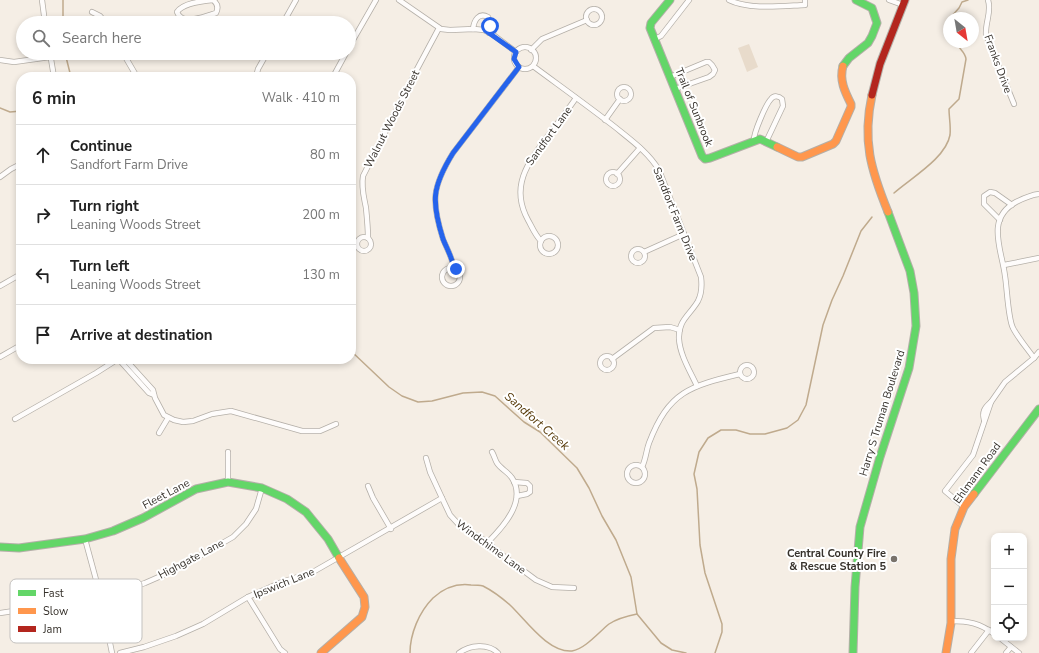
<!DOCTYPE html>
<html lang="en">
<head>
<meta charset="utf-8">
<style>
  :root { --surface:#fff; --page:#f2f2f2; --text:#222; --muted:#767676; --line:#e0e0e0 }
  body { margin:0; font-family:"Nunito Sans",sans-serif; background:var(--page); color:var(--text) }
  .controls { position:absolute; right:12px; bottom:12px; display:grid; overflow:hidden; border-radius:8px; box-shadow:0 2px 6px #0003 }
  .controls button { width:36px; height:36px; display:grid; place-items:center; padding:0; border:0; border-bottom:1px solid var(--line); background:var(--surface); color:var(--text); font:20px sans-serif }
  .compass { position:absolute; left:943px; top:12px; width:36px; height:36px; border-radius:50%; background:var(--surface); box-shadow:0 2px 6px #0003; rotate:149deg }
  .stop { position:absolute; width:12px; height:12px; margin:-9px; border:3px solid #2563eb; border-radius:50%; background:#fff }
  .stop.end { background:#2563eb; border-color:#fff; box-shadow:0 1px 4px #0008 }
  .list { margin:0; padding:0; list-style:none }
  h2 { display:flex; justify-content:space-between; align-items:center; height:52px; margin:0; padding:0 16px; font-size:17px }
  h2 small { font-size:13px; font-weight:400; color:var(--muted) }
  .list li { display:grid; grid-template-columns:26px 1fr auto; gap:12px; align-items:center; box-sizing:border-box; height:60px; padding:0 16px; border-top:1px solid var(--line) }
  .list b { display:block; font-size:15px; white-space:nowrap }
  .list p { margin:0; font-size:13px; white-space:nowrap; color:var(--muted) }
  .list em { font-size:13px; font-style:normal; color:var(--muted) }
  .icon { flex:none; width:22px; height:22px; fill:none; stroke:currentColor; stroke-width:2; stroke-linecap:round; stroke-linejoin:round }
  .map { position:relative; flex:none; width:1039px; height:653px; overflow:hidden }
  .search { position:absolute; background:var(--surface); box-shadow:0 2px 6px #0003; left:16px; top:16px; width:340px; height:44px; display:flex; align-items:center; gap:10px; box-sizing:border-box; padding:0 14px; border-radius:22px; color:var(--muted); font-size:15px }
  .panel { position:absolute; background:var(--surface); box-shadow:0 2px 6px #0003; left:16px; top:72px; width:340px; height:292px; border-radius:16px }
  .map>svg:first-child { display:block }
  .green { fill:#e8dbcb }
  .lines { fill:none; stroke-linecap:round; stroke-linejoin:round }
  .stream { stroke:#bfaa8d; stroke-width:1.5 }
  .street-casing { stroke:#b4afa8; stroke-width:6 }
  .fast-casing { stroke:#b4afa8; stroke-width:9 }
  .slow-casing { stroke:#b4afa8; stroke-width:9 }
  .jam-casing { stroke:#b4afa8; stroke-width:9 }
  .street { stroke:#fefcfb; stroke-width:4.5 }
  .fast { stroke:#63d668; stroke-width:7 }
  .slow { stroke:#ff974d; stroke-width:7 }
  .jam { stroke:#b3261e; stroke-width:7 }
  .route { stroke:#2563eb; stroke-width:5 }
  .poi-dot { fill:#79736c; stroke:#fff; stroke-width:1.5 }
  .labels { text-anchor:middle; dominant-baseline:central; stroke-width:4; stroke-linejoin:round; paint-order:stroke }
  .street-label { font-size:11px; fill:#36312b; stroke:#fff }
  .poi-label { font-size:11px; font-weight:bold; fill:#36312b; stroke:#fff; text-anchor:end }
  .water-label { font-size:12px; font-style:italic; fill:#553806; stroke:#fff }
  .key { fill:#fff; stroke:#c3c1bf; stroke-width:1 }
  .key-label { font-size:11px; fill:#36312b }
</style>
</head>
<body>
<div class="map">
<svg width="1039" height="653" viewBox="0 0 1039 653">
  <rect width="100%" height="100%" fill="#f5eee5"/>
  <!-- green -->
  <polygon class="green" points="749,44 758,67 747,72 738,48"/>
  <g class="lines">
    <!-- stream -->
    <g class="stream">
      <polyline points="950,18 959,8 962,2 968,0"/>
      <polyline points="949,19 947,22 949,25"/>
      <polyline points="63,23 63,0"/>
      <polyline points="65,53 71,77"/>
      <polyline points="0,108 10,112 21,111"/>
      <path d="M894,193C911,178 946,158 950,135C951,126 949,118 949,109L959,99L966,59C965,52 960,50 957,44V42"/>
      <polyline points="351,351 389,387 402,396 418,402 432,401 463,393 482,392 495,396 524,422 540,432 577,468 589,488 602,516 616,540 631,577 637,614 661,643 672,650 686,653"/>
      <path d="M410,653C410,634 419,612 433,598C444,588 456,583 471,585C475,585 479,585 483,586C493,591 502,598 510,605C526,620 548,653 572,651C585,649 599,632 609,624C618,618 627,616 637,614"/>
      <polyline points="715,653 722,632 722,624 705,573 700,545 697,489 694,474 699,452 708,438 721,430 736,430 750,434 765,434 787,428 798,420 806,405 823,325 832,300 843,276 861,231 872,217"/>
    </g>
    <defs>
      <g id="street">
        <polyline points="42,0 45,23"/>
        <path d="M213,0C217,3 219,7 216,13L213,14C202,17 182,26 177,12C183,3 202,1 213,0Z"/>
        <polyline points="399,0 441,29 450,30 474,29 484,30 492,34 516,52"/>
        <path d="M729,0C749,10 782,6 805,5V0"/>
        <polyline points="889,0 903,5"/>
        <path d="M988,0C992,12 985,22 986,35L1014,104"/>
        <circle cx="594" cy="17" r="8"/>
        <polyline points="92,12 100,16 106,23"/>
        <polyline points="283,23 296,0"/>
        <path d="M473,29C474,20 479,12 488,17L490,21L489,33"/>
        <polyline points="655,39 661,36 689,0"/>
        <polyline points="349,47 376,0"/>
        <circle cx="525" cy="58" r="11"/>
        <polyline points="531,50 542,39 587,20"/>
        <polyline points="50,53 54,77"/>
        <polyline points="123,53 137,77"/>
        <polyline points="0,60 14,62 50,57"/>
        <path d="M533,66C560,86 588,106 615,127C631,140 648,152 659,170L701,277C702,285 702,293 698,301C690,315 678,320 679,339C680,355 690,371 697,386"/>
        <polyline points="256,77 258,69 267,53"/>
        <polyline points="333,77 346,53"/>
        <polyline points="670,77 706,62 709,62 712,65 715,70 713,74 709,77 675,89"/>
        <circle cx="624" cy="94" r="7"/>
        <polyline points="605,120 620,99"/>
        <path d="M754,141C753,134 766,104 771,99C774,95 779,96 782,99L783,106L766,142"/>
        <circle cx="613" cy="179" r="7"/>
        <polyline points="617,174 640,148"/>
        <polyline points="0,177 11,169 21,164"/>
        <path d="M1039,194C1030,195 1024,198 1016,202C985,219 1002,250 1005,276C1007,287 1008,319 1013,328C1018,338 1027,348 1034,358L1039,352"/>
        <polyline points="1000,220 984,204 984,196 990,192 995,193 1012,205"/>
        <circle cx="549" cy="245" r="9"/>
        <circle cx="364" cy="244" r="7"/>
        <path d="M368,238C368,228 367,218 366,208C364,197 361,188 363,176L416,71L439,28"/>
        <path d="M541,241C535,235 532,227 528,220C510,187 527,164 547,137C557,124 567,111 576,98"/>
        <circle cx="638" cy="256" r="7"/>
        <polyline points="644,252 684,234"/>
        <polyline points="1004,265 1039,258"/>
        <path d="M454,268C452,257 447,249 443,239C431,201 432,187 453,153L519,67"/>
        <circle cx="451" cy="277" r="9"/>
        <polyline points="0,286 21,274"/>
        <circle cx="607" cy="363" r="7"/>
        <polyline points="0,357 21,345"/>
        <polyline points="121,359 122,363 149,393 154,395"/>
        <polyline points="125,359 153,390 155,398 164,415 174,420 183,422 193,421 212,414 231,411 302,431 320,431 336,424"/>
        <polyline points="612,359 654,328 670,327 680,330"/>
        <circle cx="747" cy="372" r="7"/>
        <polyline points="15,419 96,373 118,359"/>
        <path d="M984,420C982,412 984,408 991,402"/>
        <polyline points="159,433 168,418"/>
        <polyline points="426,458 430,472 442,498 450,515 461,527 488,542 497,551 536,580 552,587 574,588"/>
        <circle cx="636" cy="474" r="9"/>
        <path d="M642,467C646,459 646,451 649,443C669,391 690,386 740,374"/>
        <polyline points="228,482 228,452"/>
        <polyline points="514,482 527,483 530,486 530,492 527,494 517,496"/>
        <polyline points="368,486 373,498 391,529"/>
        <polyline points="964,507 945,491 973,455 991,402 1005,382 1034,358"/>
        <polyline points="85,539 101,598 112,653"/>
        <path d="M488,542C503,527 527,501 512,478C508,472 501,469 497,463C495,460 494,455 492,452"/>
        <polyline points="248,597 280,649 285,653"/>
        <polyline points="0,613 101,598 145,583 177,569 233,537 246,524 256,509 262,488"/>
        <path d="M951,621C968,621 980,623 994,634"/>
        <polyline points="1000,638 1019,653"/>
        <polyline points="120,653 144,647 176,636 203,624 248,597 282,582 313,572 442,498"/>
        <path d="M459,653C470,645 488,643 498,653"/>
        <polyline points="971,653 989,630"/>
        <polyline points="1006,653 1011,647"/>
      </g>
      <g id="fast">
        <polyline points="670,0 651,23 650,28 702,156 705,159 710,158 760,139 777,147"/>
        <polyline points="843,66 849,58 868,43 872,36 877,23 872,8 856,0"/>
        <polyline points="974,494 1039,409"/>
        <polyline points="0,547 19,548 85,539 113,531 143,518 196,489 228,482 262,488 287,499 306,512 328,539 339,558"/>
        <polyline points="853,653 855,587 860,527 880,457 909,368 916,326 914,293 910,271 888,212"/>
      </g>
      <g id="slow">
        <path d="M872,95C862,141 871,170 888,212"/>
        <path d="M777,147L798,157H802L833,144L836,141L851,107V104C845,92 839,80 843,66"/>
        <polyline points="321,653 362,617 365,607 364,597 339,558"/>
        <polyline points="946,653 951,623 951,559 955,529 964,507 974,494"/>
      </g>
      <polyline id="jam" points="872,95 880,64 905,0"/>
    </defs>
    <!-- street casing -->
    <use href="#street" class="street-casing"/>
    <!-- fast casing -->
    <use href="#fast" class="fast-casing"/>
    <!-- slow casing -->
    <use href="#slow" class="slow-casing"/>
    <!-- jam casing -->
    <use href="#jam" class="jam-casing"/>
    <!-- street -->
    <use href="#street" class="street"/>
    <!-- fast -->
    <use href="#fast" class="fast"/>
    <!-- slow -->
    <use href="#slow" class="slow"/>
    <!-- jam -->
    <use href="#jam" class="jam"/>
  </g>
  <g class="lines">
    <!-- route -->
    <path class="route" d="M456,269L454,268C452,257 447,249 443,239C431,201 432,187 453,153L519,67L514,59L516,52L489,33L490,26"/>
  </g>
  <!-- markers -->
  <circle class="poi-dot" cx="894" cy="559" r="4"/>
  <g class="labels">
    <!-- street labels -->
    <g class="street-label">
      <text transform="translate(998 64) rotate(70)">Franks Drive</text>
      <text transform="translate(694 107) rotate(68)">Trail of Sunbrook</text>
      <text transform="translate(392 119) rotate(-63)">Walnut Woods Street</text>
      <text transform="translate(549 136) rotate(-54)">Sandfort Lane</text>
      <text transform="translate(675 214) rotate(68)">Sandfort Farm Drive</text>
      <text transform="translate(882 413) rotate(-73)">Harry S Truman Boulevard</text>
      <text transform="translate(977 473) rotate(-54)">Ehlmann Road</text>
      <text transform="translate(166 494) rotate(-28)">Fleet Lane</text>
      <text transform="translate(491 547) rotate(36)">Windchime Lane</text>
      <text transform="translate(191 559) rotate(-28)">Highgate Lane</text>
      <text transform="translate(284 583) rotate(-22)">Ipswich Lane</text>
    </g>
    <!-- poi labels -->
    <g class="poi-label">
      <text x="886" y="553">Central County Fire<tspan x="886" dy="13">&amp; Rescue Station 5</tspan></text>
    </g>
    <!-- water labels -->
    <g class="water-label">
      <text transform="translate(537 421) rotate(41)">Sandfort Creek</text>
    </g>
  </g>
  <!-- legend -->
  <rect x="10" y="579" width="132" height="64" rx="6" class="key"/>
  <rect x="18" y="590" width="18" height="6" fill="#63d668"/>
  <rect x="18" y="608" width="18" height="6" fill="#ff974d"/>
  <rect x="18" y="626" width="18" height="6" fill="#b3261e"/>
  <g class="key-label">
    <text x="43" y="597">Fast</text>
    <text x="43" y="615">Slow</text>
    <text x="43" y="633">Jam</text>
  </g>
</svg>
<div class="controls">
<button>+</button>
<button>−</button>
<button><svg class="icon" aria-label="locate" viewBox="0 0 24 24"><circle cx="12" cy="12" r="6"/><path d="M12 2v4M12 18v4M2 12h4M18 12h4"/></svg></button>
</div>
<svg class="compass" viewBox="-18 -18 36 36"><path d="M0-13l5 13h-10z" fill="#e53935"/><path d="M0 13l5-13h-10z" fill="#767676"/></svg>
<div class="stop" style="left:490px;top:26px"></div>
<div class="stop end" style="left:456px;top:269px"></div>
<div class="search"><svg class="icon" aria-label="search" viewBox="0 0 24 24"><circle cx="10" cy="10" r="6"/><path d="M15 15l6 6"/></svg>Search here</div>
<section class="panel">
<h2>6 min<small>Walk · 410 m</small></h2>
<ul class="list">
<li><svg class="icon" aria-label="ahead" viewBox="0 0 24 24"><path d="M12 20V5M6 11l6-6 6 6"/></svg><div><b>Continue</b><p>Sandfort Farm Drive</p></div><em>80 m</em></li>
<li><svg class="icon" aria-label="right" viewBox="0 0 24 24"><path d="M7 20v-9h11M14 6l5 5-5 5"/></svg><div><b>Turn right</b><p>Leaning Woods Street</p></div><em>200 m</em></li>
<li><svg class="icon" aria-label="left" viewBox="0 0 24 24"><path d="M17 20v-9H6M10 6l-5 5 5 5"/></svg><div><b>Turn left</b><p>Leaning Woods Street</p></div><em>130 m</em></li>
<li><svg class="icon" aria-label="arrive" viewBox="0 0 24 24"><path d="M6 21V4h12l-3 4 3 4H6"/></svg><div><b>Arrive at destination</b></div></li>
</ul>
</section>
</div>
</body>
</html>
